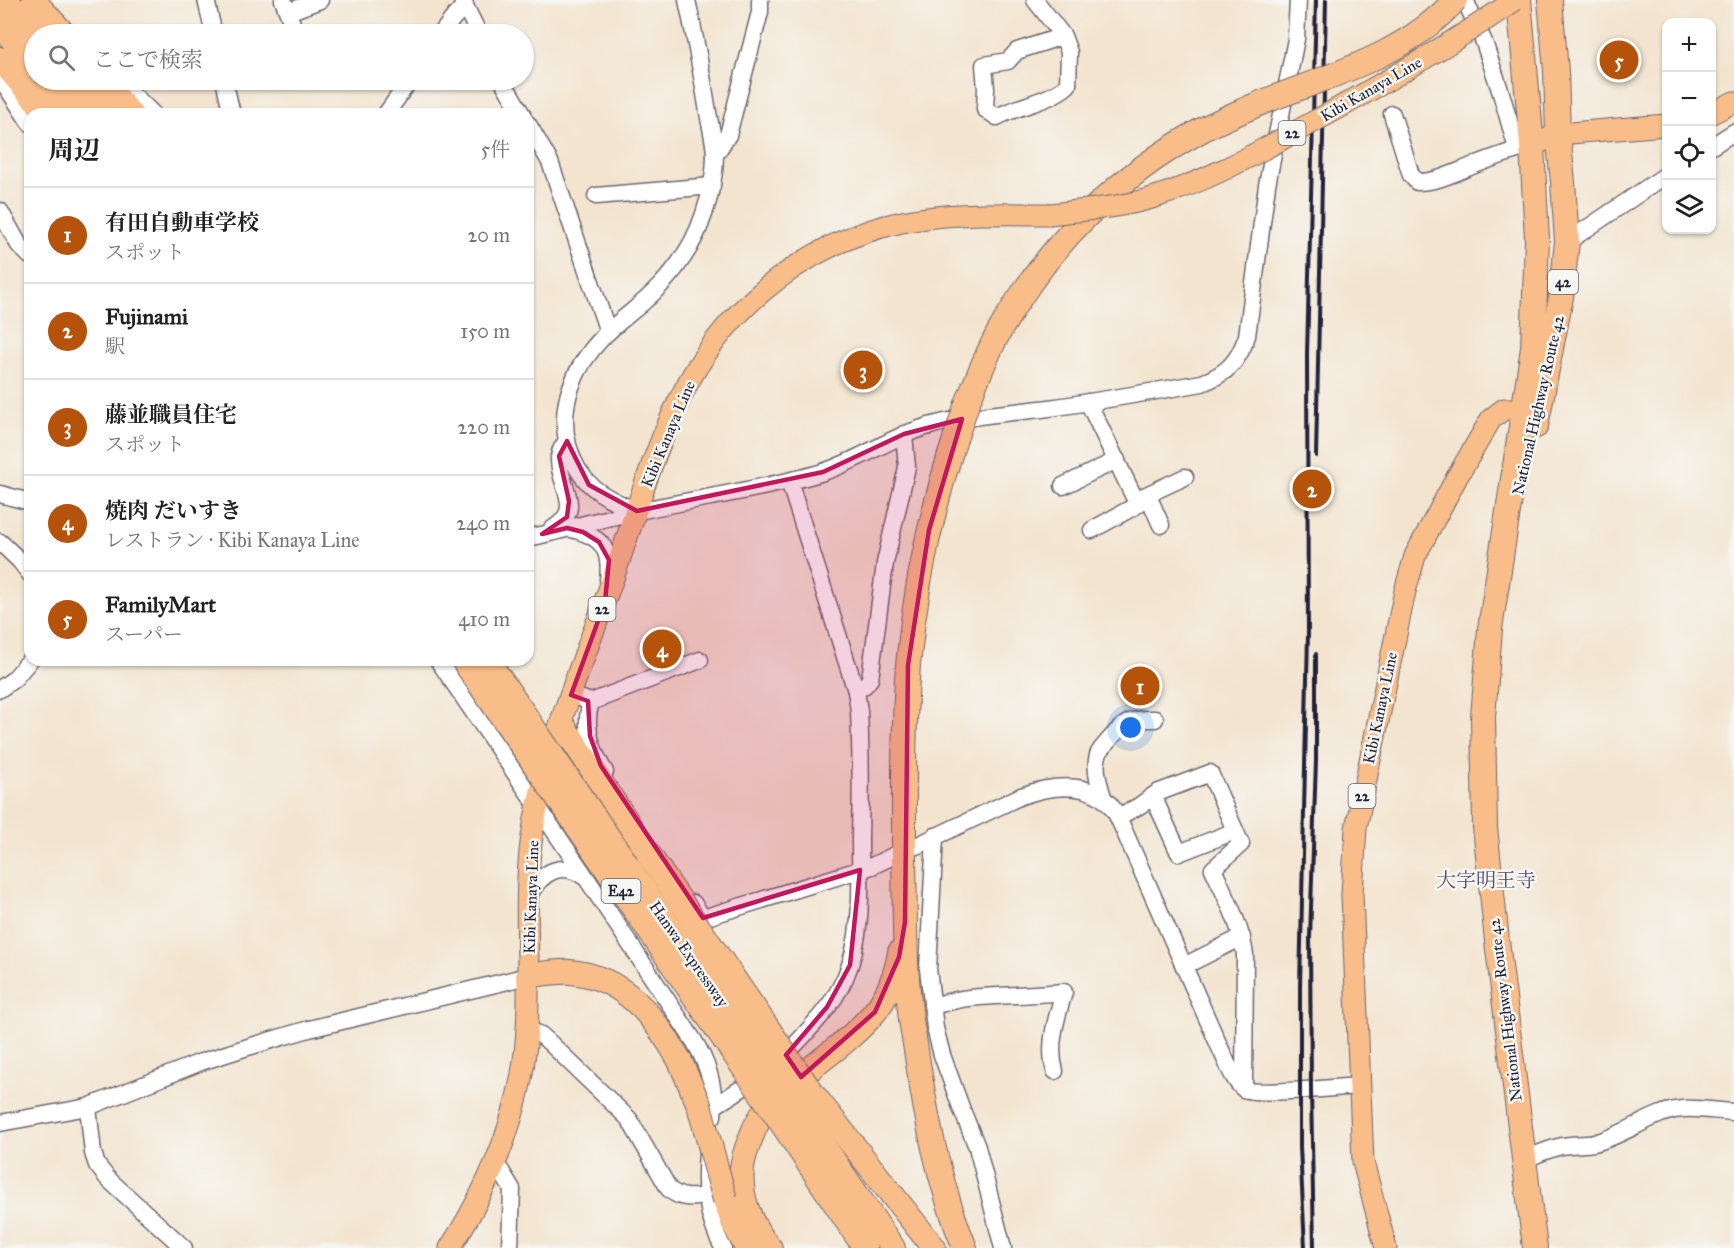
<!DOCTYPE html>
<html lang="ja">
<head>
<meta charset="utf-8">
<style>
  :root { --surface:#fff; --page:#f2f2f2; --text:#222; --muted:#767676; --line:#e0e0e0; --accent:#b45309 }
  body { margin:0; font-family:"IM FELL Great Primer","Noto Serif JP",serif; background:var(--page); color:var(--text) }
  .controls { position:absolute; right:18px; top:18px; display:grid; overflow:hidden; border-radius:12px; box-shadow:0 2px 4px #0004 }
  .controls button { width:54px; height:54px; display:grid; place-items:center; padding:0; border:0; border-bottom:2px solid var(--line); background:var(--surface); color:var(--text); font:30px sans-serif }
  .you { position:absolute; left:1131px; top:728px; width:21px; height:21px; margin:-15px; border:4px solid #fff; border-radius:50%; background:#1a73e8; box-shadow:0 0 0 9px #1a73e833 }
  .badge { display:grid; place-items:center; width:39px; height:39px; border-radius:50%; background:var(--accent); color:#fff; font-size:20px; font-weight:700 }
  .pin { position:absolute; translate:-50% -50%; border:3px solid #fff; box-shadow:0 2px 6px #0006 }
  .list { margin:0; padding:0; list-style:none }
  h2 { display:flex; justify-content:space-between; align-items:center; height:78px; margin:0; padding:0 24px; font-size:26px }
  h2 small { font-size:20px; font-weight:400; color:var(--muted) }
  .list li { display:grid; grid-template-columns:39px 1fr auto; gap:18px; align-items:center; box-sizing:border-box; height:96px; padding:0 24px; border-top:2px solid var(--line) }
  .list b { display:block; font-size:22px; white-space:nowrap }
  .list p { margin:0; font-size:20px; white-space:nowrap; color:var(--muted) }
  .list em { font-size:20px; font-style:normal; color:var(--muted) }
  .icon { flex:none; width:33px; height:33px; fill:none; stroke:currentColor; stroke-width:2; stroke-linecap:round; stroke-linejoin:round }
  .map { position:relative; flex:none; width:1734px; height:1248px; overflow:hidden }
  .search { position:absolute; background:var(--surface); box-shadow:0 2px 4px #0004; left:24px; top:24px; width:510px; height:66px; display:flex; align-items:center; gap:15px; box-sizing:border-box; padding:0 21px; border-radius:33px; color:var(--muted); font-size:22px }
  .panel { position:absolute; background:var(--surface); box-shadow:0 2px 4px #0004; left:24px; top:108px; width:510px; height:558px; border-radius:18px }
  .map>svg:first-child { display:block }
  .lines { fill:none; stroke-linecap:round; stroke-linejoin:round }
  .minor-casing { stroke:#6b666f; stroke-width:19 }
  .major-casing { stroke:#6b666f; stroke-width:23 }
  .highway-casing { stroke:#6b666f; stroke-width:26 }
  .minor { stroke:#fff; stroke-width:16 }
  .major { stroke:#f8bd89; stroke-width:21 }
  .highway { stroke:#f8bd89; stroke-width:24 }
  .rail { stroke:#22223b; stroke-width:4 }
  .major-bridge-casing { stroke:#6b666f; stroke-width:23; stroke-linecap:butt }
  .highway-bridge-casing { stroke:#6b666f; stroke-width:26; stroke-linecap:butt }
  .major-bridge { stroke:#f8bd89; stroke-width:21 }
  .highway-bridge { stroke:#f8bd89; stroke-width:24 }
  .marked { fill:#c2185b; fill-opacity:0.2; stroke:#c2185b; stroke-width:4.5; stroke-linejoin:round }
  .labels { text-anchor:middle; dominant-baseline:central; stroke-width:5; stroke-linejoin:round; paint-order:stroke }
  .shield { fill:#f6f6f2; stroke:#626272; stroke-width:1.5 }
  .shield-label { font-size:15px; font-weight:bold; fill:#22223b }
  .street-label { font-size:16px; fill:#22223b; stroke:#f6f6f2 }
  .quarter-label { font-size:20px; fill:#574c6c; stroke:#f6f6f2 }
</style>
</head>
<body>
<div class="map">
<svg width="1734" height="1248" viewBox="0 0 1734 1248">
  <rect width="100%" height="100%" fill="#f6f6f2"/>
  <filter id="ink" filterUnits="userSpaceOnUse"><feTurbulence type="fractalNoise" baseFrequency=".0167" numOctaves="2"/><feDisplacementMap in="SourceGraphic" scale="12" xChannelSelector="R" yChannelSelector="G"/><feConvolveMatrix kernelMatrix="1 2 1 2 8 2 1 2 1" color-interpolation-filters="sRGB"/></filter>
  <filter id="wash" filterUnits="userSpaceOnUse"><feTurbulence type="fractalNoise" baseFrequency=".008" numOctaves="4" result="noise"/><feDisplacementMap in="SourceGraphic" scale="24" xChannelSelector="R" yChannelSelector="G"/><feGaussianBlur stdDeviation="1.35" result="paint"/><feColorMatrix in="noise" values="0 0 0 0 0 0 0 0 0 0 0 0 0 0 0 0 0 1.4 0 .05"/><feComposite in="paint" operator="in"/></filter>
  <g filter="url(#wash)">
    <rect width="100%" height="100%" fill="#f3e4cf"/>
  </g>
  <g filter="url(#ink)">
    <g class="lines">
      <defs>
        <g id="minor">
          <polyline points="206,0 214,34"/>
          <polyline points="283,0 296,34"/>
          <polyline points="462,0 479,34"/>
          <path d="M1035,0L1063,36L1069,52L1068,85C1049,102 1019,105 997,117L985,109L986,89L984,65L1008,61L1017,51L1063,36"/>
          <polyline points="1465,0 1484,42 1501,93 1517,149"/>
          <polyline points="288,12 320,0"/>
          <polyline points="441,34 454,17 465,5"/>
          <polyline points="0,77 30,123"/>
          <polyline points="118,80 153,114"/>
          <polyline points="224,80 232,114"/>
          <polyline points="502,80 522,114"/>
          <polyline points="386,114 410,80"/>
          <path d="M1392,114L1411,175L1417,182C1437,182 1454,173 1472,166C1492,158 1512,151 1532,146"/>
          <polyline points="528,124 550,162 608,332"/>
          <polyline points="1712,146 1734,132"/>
          <polyline points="715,155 728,135 760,12 760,0"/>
          <polyline points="596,196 712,186"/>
          <polyline points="0,211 19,245 30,256"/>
          <polyline points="1567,242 1666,175"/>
          <polyline points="1088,402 1134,497 1151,502 1161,525"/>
          <polyline points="1063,486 1117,460"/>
          <polyline points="0,494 30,502"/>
          <path d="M637,511C602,497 578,484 568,445C558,406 574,367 602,338C617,322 637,309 653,293C676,271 694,245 704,214C710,196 715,176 715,156C715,142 710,126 708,112C702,74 695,37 687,0"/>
          <path d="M567,528C599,535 612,546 608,580"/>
          <path d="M551,530C587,509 558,487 559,458C559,451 563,446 567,441"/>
          <polyline points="1092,530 1137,505 1144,496 1185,477"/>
          <path d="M528,538C565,530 601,519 638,511C699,498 761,490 820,473C860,461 892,435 933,425C971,415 1010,413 1049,408C1100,401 1151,392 1202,383C1228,373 1238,362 1247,336L1267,185L1296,39L1298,0"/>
          <polyline points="0,542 20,561 30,574"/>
          <path d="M438,660L587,879L694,1041C708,1064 716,1089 713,1116"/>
          <polyline points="0,689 14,679 30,660"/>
          <polyline points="856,691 865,685 870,679 885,563 907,467 904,434"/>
          <path d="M571,695L591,702C583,726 592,751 605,772"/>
          <polyline points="591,702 700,660"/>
          <polyline points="1153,796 1179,853 1235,831"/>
          <path d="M1103,797C1099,784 1094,768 1098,755C1100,749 1106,744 1110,739C1124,722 1132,718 1155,719"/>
          <path d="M1118,817L1139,806L1157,793L1210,773L1241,844L1213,869C1226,897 1241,925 1245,955L1244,1089"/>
          <polyline points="935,836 928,969 935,1028 942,1055 962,1110 977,1147 1003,1248"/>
          <path d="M916,846L1021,796C1055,784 1099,779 1118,817L1221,1050C1227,1062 1233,1081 1244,1089C1255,1096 1342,1087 1360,1086"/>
          <path d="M529,895C542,871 563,860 586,878"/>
          <polyline points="693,903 703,918 872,866 895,855"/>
          <polyline points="1184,966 1242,937"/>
          <path d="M932,1005C945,1004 956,999 969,998C1000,995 1032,995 1064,992C1057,1017 1047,1045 1055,1071"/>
          <path d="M527,1029L541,1035L550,1043L629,1119L669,1189C680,1199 691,1198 706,1196"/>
          <path d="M714,1106C752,1083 783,1061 812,1026C825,1012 837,996 845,978C864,935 860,884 860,838C861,796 861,753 859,711L856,691L789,481"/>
          <polyline points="88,1107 93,1153 97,1165 108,1179 184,1248"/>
          <polyline points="0,1123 88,1107 201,1062 248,1047 309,1029 528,976"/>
          <path d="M707,1153C704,1188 706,1216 723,1248"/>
          <path d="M1523,1160C1536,1155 1548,1149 1562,1146C1572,1144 1584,1145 1594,1143C1618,1137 1638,1123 1661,1114C1684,1104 1710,1111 1734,1112"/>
          <polyline points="496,1163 512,1189 510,1248"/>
        </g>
        <g id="major">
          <polyline points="1712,113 1734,102"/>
          <polyline points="1532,146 1558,134 1666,125"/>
          <path d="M450,1248C492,1182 523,1109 527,1030C531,968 523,904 531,843C543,754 582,665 612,581C636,514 655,443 689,381C733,301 812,241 902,222C950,212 1000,214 1049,214"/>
          <polyline points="1386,1248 1363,1162 1352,895 1356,828 1405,591 1415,556 1457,477 1491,419 1504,409 1524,409 1539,411"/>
        </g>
        <g id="highway">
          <polyline points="5,0 36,34"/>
          <polyline points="33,0 64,34"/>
          <polyline points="1519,0 1532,146 1537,239 1533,348 1490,629 1483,717 1485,827 1497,941 1535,1248"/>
          <polyline points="0,25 34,64"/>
          <polyline points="0,59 48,114"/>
          <polyline points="49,80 77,114"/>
          <polyline points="76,80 105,114"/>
          <polyline points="103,80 130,114"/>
          <path d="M967,404C977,379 986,355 999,332C1046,248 1115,177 1200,131C1220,120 1242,111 1263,102"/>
          <polyline points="1536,426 1561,297 1567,242 1563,182 1558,134 1556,71 1550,0"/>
          <path d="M955,439C931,512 915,589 908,665C903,729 904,792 904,856C905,907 904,959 910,1010C911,1023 914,1037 916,1050C926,1117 939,1185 965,1248"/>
          <polyline points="562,724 649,855"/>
          <path d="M528,976C542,974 556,971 570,972C623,976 656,1018 680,1061"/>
          <polyline points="812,1093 934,1248"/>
          <polyline points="798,1108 893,1248"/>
          <polyline points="781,1122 865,1248"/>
          <polyline points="725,1200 734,1224 747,1248"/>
          <path d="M770,1248C751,1227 739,1197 742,1168C743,1157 747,1147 751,1137C755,1126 762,1114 769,1106C800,1071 843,1049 873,1014C887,998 897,973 900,952"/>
        </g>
      </defs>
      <!-- minor casing -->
      <use href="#minor" class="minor-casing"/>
      <!-- major casing -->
      <use href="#major" class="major-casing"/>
      <!-- highway casing -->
      <use href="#highway" class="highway-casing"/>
      <!-- minor -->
      <use href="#minor" class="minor"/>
      <!-- major -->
      <use href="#major" class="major"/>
      <!-- highway -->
      <use href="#highway" class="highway"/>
      <!-- rail -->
      <g class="rail">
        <polyline points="1316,456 1326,0"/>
        <polyline points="1305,1248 1300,1147 1300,987 1308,634 1307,354 1316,0"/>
        <polyline points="1314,1248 1311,1090 1310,937 1316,761 1316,654"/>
      </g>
      <defs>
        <path id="major-bridge" d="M1049,214C1084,210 1118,208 1152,198C1206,182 1255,154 1304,127C1376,88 1447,47 1515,0"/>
        <g id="highway-bridge">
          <path d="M1263,102C1328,76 1407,55 1455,0"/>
          <polyline points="955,439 967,404"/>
          <polyline points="463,660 781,1122"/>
          <polyline points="487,660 664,919 798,1108"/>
          <polyline points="649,855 812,1093"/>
          <polyline points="680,1061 699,1105 725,1200"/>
        </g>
      </defs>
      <!-- major-bridge casing -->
      <use href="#major-bridge" class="major-bridge-casing"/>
      <!-- highway-bridge casing -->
      <use href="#highway-bridge" class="highway-bridge-casing"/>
      <!-- major-bridge -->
      <use href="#major-bridge" class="major-bridge"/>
      <!-- highway-bridge -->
      <use href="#highway-bridge" class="highway-bridge"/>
    </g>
  </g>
  <!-- marked area -->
  <path class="marked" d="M962,419L929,530L908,665L905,922L899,957L875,1012L801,1077L786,1055L827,1007L850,965L860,870L703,918L601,766L590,736L588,701L571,695L605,602L609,560L599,542L583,532L567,528L542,534L567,517L569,501L559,456L567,441L589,485L637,511L823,472L904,434Z"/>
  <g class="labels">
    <!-- shield labels -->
    <g class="shield">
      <rect x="1278.5" y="121" width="27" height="24" rx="4.5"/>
      <rect x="1548" y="270" width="30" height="24" rx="4.5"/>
      <rect x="588.5" y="597" width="27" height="24" rx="4.5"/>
      <rect x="1348.5" y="784" width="27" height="24" rx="4.5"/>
      <rect x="601.5" y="879" width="39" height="24" rx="4.5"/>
    </g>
    <g class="shield-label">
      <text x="1292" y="133">22</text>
      <text x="1563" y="282">42</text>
      <text x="602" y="609">22</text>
      <text x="1362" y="796">22</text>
      <text x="621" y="891">E42</text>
    </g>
    <!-- street labels -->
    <g class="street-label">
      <text transform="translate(1371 89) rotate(-30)">Kibi Kanaya Line</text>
      <text transform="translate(1538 405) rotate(-77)">National Highway Route 42</text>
      <text transform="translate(668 434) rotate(-67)">Kibi Kanaya Line</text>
      <text transform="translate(1380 708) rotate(-78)">Kibi Kanaya Line</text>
      <text transform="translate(531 897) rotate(-88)">Kibi Kanaya Line</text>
      <text transform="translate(689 954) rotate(55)">Hanwa Expressway</text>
      <text transform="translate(1505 1010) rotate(-97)">National Highway Route 42</text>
    </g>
    <!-- quarter labels -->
    <g class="quarter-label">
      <text x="1486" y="880">大字明王寺</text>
    </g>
  </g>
</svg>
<div class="controls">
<button>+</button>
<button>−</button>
<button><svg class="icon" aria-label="locate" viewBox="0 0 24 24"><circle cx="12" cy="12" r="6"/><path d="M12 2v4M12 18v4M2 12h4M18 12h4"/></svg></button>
<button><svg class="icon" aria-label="layers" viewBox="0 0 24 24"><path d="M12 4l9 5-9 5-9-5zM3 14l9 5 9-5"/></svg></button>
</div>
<div class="you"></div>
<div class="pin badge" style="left:1140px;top:686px">1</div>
<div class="pin badge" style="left:1312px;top:489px">2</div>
<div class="pin badge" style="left:863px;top:370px">3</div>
<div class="pin badge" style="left:662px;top:649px">4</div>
<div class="pin badge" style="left:1619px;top:60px">5</div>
<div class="search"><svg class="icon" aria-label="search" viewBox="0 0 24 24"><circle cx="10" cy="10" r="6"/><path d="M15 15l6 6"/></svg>ここで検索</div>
<section class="panel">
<h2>周辺<small>5件</small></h2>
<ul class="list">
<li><span class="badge">1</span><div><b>有田自動車学校</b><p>スポット</p></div><em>20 m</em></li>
<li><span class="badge">2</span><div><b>Fujinami</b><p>駅</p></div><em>150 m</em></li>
<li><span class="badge">3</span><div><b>藤並職員住宅</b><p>スポット</p></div><em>220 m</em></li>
<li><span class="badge">4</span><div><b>焼肉 だいすき</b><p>レストラン · Kibi Kanaya Line</p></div><em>240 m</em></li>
<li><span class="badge">5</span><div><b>FamilyMart</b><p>スーパー</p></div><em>410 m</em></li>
</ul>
</section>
</div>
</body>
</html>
